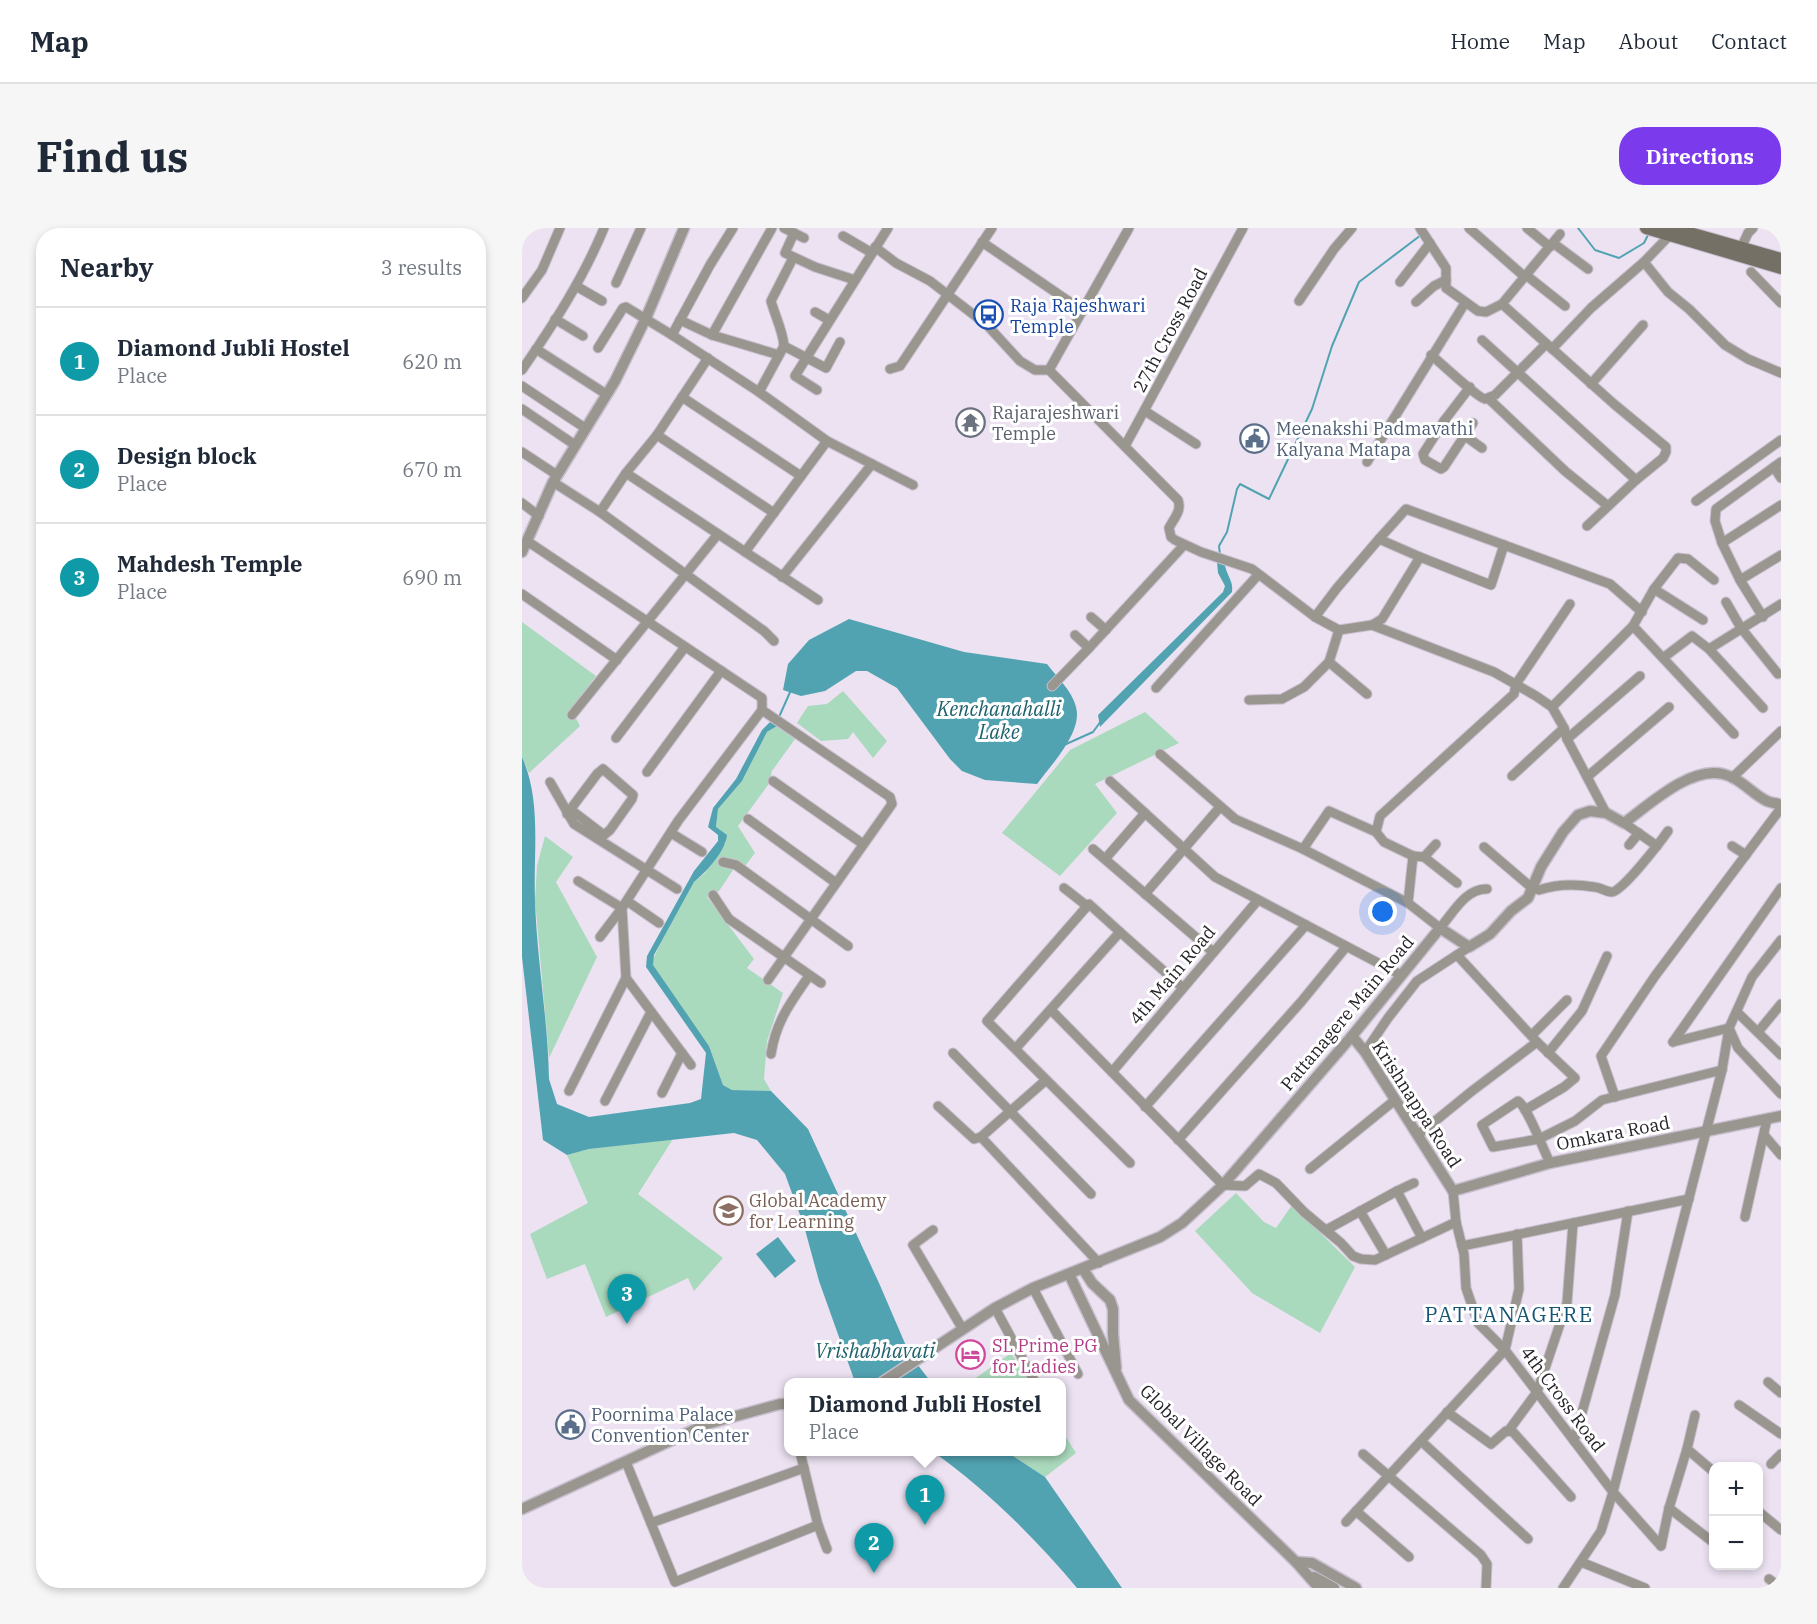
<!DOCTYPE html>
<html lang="en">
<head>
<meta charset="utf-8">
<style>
  :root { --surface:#fff; --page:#f6f6f7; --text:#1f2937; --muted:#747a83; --line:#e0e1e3; --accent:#7c3aed }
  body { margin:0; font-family:"IBM Plex Serif",serif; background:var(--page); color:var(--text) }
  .controls { position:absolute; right:18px; bottom:18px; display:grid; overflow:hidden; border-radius:12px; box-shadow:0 3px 9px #0003 }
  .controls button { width:54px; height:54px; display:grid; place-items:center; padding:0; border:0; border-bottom:2px solid var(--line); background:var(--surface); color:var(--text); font:30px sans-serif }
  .you { position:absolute; left:861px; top:684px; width:21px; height:21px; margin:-15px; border:4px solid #fff; border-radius:50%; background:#1a73e8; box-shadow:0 0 0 9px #1a73e833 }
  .badge { display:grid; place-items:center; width:39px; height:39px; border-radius:50%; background:var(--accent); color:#fff; font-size:20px; font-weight:700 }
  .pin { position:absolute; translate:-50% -50px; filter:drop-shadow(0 2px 3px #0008) }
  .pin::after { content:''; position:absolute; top:32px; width:21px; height:18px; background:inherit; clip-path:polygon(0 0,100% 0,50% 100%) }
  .popup { position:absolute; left:262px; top:1150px; width:282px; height:78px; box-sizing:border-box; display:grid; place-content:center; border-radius:12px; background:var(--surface); filter:drop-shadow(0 2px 4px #0005); font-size:20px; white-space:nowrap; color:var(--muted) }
  .popup b { font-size:22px; color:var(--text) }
  .popup::after { content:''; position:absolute; left:50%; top:100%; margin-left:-12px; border:12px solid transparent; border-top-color:var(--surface) }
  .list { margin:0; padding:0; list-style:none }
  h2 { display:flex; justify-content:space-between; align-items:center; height:78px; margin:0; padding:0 24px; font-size:26px }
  h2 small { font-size:20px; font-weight:400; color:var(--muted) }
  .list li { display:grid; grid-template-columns:39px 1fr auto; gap:18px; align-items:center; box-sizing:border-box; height:108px; padding:0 24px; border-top:2px solid var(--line) }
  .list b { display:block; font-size:22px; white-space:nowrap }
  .list p { margin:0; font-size:20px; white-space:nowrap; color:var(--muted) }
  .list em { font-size:20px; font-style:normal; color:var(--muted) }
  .map { position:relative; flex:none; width:1259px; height:1360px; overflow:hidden; border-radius:24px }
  header { display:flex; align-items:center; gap:36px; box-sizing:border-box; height:84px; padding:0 30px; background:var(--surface); border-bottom:2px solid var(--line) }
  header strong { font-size:28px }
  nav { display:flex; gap:33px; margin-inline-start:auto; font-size:21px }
  .intro { display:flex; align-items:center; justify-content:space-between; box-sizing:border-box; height:144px; padding:0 36px }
  h1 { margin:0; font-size:42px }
  .button { padding:15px 27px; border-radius:24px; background:var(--accent); color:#fff; font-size:21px; font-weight:700 }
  main { display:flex; gap:36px; padding:0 36px }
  aside { flex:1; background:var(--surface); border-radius:24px; box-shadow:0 3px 9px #0003 }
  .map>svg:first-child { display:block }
  .green { fill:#aadabd }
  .water { fill:#52a3b2 }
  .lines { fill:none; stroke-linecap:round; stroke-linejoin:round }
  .stream { stroke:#52a3b2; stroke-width:2 }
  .minor-casing { stroke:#c8bfce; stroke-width:11 }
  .tertiary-casing { stroke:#c8bfce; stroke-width:13 }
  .secondary-casing { stroke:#c8bfce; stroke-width:14 }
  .minor { stroke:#99968f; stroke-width:9 }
  .tertiary { stroke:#99968f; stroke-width:10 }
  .secondary { stroke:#747066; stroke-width:12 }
  .labels { text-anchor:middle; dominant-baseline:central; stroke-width:6; stroke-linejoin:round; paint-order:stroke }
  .transit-label { font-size:18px; fill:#164399; stroke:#fff; text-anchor:start }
  .street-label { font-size:18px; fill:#252228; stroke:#fff }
  .worship-label { font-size:18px; fill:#5b616d; stroke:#fff; text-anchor:start }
  .service-label { font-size:18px; fill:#4e5e75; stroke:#fff; text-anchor:start }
  .education-label { font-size:18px; fill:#785e54; stroke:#fff; text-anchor:start }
  .hotel-label { font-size:18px; fill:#b23c85; stroke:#fff; text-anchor:start }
  .water-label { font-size:20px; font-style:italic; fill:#1f626d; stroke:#fff }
  .quarter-label { font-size:21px; letter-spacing:1.5px; fill:#155474; stroke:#fff }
</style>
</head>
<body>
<header>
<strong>Map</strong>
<nav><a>Home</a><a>Map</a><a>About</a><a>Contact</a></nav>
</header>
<div class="intro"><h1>Find us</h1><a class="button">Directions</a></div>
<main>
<aside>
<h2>Nearby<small>3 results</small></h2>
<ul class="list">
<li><span class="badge" style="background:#0f9aa8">1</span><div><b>Diamond Jubli Hostel</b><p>Place</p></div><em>620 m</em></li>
<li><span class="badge" style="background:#0f9aa8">2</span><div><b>Design block</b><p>Place</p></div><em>670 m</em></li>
<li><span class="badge" style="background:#0f9aa8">3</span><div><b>Mahdesh Temple</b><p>Place</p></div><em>690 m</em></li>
</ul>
</aside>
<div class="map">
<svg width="1259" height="1360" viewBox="0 0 1259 1360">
  <rect width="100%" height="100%" fill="#ece2f2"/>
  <!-- green -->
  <g class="green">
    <polygon points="0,394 74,448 49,481 58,498 7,545 0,529"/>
    <polygon points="321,463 365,513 351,530 331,504 326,511 299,513 275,495 286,478 305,476"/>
    <polygon points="623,484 657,515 573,556 595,585 538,648 480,605 548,522"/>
    <polygon points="255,498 273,511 250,543 246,557 216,598 233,625 223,638 217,633 197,663 185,669 232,731 225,740 261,765 245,813 242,851 249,863 210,862 201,857 187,818 132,741 130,734 140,712 172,654 183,645 204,614 194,599 196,581 220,553 245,504"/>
    <polygon points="23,608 51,629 34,654 75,729 27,830 13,672 15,638"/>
    <polygon points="151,911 116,966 201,1030 172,1063 166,1050 84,1089 63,1036 25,1051 8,1006 66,975 45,927 67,921"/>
    <polygon points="714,965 742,994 754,1000 770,977 833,1039 798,1105 730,1065 673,1003"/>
    <polygon points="489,1125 508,1154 448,1154"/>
    <polygon points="540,1203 554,1225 523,1249 485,1224 540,1224"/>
  </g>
  <!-- water -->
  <g class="water">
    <path d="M695,334L703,335C703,346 712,352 710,364L578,499L576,487L701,364L703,358L696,345Z"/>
    <path d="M327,391L442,424L525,436C535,449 550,463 554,479C561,504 529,537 515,556L463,552L440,543L428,531L375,460L345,443H334L303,463L279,468L261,462L266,436L287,412Z"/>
    <path d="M248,494L255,498L245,504L220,553L196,581L194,599L205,607C203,624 185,643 172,654L132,727L131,737L187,818L201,857L210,862L249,863L286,901L357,1055L388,1127L409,1154H333L297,1053L282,998L263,946L235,912L212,905L67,921L45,927L21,912L0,729V529C20,574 11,625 13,673C15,733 26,792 27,851L35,876L67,889L168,875L179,871L184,825L124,739L125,728L172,643L196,613V607L186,599L191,580L214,551L240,502Z"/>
    <polygon points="256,1009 274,1033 253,1050 234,1026"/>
    <path d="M411,1224H485L523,1249L600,1360H555C515,1312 462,1259 411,1224Z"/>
  </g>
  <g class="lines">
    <!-- stream -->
    <g class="stream">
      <polyline points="1056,0 1073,22 1097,30 1122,15 1127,5"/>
      <polyline points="698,327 697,318 705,304 715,261 718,256 747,271 790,181 810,118 837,54 899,7"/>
      <polyline points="257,489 269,462"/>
      <polyline points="542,517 571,504 579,493"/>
    </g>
    <defs>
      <g id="minor">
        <polyline points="250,0 190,107 257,127"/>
        <polyline points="262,0 282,10"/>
        <polyline points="898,0 924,40 924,60 956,83 964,84 980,76 1092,176 1144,219 1144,224 1141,230 1114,252 1065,298"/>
        <polyline points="947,0 1003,49"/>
        <polyline points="1005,0 1028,19"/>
        <polyline points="272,5 263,25 293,39 333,52"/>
        <polyline points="321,8 350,25"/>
        <polyline points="460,14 561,83"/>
        <polyline points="1031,15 1066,41"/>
        <polyline points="1220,18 1226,5 1231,0"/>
        <path d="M353,19L374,35L408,53L465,97L498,133L513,142H527L656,272C660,283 652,290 647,300L649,309L653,312L679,324L730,341L793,389L817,402L850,397L972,444L1014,468L1030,479L1042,500L1045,511L1084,585"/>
        <polyline points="1122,34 1146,64 1167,81 1203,117 1226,131 1259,145"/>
        <polyline points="1229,44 1259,75"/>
        <polyline points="1004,47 1043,78"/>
        <polyline points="878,54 908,15"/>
        <polyline points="94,55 119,0"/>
        <polyline points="54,58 80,73"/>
        <polyline points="0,70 20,42 38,0"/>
        <polyline points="777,73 812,21 830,0"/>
        <polyline points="894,74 912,58 924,52"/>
        <polyline points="980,76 1038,6"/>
        <polyline points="293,84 307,92"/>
        <polyline points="33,91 61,108"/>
        <polyline points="158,92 190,107"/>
        <polyline points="150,107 188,37 211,0"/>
        <polyline points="960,112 1114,252"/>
        <path d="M262,118C261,103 253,88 249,73L271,30"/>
        <polyline points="76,120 101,80 104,79 150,107 237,164 305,213 391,257"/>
        <polyline points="14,121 84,166"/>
        <polyline points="1030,121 1069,80 1122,34 1147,8"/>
        <path d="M909,127C919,135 956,170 963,171L973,167L1024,116"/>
        <polyline points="186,130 135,207 104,245 296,372"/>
        <polyline points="368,141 378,138 470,0"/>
        <path d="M0,142C31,97 61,51 82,0"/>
        <polyline points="527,142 607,0"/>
        <polyline points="1069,156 1121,97"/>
        <polyline points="0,158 63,200"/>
        <polyline points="948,159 922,193 901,226 903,232 919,241 922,239 951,195"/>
        <polyline points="295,162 273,148 366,0"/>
        <polyline points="237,164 262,118 304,140 318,114"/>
        <polyline points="160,169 279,248"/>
        <polyline points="967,171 1043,243 1086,278"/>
        <polyline points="0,181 53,217"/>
        <polyline points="623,183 674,216"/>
        <polyline points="922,193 960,220"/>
        <polyline points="135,207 252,285"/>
        <polyline points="603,218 721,0"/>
        <polyline points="0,224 35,247"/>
        <polyline points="845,234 943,75"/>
        <polyline points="1252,239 1259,250"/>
        <polyline points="31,254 78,284 242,403 252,413"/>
        <polyline points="1174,273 1259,212"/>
        <polyline points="0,275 17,288"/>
        <polyline points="78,284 104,245"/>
        <polyline points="5,313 240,470 240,482 156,593 100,680 104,750 169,837"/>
        <polyline points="1200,315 1193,293 1194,281 1259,234"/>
        <polyline points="223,324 305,213"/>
        <polyline points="898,329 857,311 884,281 982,317"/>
        <polyline points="260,349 350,236"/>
        <polyline points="1218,352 1259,327"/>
        <polyline points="1132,361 1181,392"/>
        <polyline points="0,366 95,432"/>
        <polyline points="1204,374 1219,400 1256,446"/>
        <polyline points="569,389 584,402"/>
        <polyline points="793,389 815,360 857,311"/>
        <polyline points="1241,389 1218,352 1200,315 1259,277"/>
        <polyline points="850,397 860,391 898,329 969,357 982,317 1088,356 1120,384"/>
        <polyline points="1111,398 1212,506"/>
        <polyline points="553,407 567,420"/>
        <polyline points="1187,421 1241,480"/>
        <polyline points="1141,430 1170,408 1187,421 1259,376"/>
        <polyline points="807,434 845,466"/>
        <polyline points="530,458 567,420 662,317"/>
        <polyline points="634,460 736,347"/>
        <polyline points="727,472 760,471 782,459 807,434 817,402"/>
        <polyline points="1030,479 1111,398 1132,361 1156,330 1166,331 1192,352"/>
        <polyline points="240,482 368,569 370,576 246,752"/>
        <polyline points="50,487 196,306"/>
        <polyline points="94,510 163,419"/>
        <polyline points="1045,511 1118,448"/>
        <polyline points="638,526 713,591 781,621 886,675"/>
        <polyline points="125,544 199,443"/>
        <polyline points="990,548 1042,500"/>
        <polyline points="1065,549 1147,479"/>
        <polyline points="1210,550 1259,503"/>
        <polyline points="251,553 341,616"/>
        <polyline points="588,553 693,649 879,747"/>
        <polyline points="28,554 52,596 155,661"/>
        <polyline points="45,586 75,546 81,541 111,567 110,571 88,602 82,607 48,581"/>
        <polyline points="226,591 314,655"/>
        <polyline points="1102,595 1135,618"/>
        <polyline points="149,605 180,624"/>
        <polyline points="1107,617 1117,605"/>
        <polyline points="1210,618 1224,627"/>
        <path d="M962,619L1010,660L1017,662C1035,656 1054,656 1072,659C1078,659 1084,664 1090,664C1099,665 1139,613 1146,603"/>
        <polyline points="571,621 691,724"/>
        <polyline points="781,621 807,583 854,604"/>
        <polyline points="891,628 902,629 935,655"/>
        <polyline points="902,629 914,616"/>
        <polyline points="583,631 623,585"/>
        <polyline points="201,634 214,637 326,718"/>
        <polyline points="56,653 100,680 78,709"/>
        <polyline points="542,660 565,678"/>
        <path d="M965,661C944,660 931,685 918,700L886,675L891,628L862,614L854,604L858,588L992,466L994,456L1048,376"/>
        <polyline points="623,666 698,579"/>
        <polyline points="191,667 207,691 299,755"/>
        <polyline points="105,673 137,695"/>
        <polyline points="598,704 567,676 465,793 608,935"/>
        <polyline points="935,727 1015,814"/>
        <polyline points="529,782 701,957 723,958 737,946 754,955 782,984 819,1015 831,1028 839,1031 853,1032 934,994"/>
        <polyline points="1215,784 1259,827"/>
        <polyline points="1236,804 1259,776"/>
        <polyline points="1010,807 1045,772"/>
        <polyline points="1151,814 1259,660"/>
        <polyline points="1151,814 1207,800 1216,820 1259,866"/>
        <polyline points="494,820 598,704 661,760"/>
        <polyline points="843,824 866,790 895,753 947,719"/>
        <polyline points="431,825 569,966"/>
        <polyline points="1026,825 1060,783 1085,728"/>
        <path d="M249,826C254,793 269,774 287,748"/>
        <polyline points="590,844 736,672"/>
        <polyline points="47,863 104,750"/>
        <polyline points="140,865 160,825"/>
        <polyline points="1093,869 1079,828 1133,748 1259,580"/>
        <polyline points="83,873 129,784"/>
        <polyline points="416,878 452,911 459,909 577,1035"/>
        <polyline points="623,879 784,697"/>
        <polyline points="896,907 950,863 1015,814 1053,850 1042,859 1003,882"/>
        <polyline points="1242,907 1259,927"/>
        <polyline points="459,909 524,852"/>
        <polyline points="656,912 779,774 824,719"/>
        <path d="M1028,935C1021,921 1006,880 996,873L960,897L971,919L1017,911L1053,893L1080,872L1200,842"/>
        <polyline points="788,941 873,872"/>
        <polyline points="875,963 892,955"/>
        <polyline points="931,963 934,994 942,1026 944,1060 956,1095 983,1122 1091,1264 1139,1318"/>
        <polyline points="838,983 864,1027"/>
        <polyline points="1223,989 1245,891"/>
        <polyline points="411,1002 391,1017 440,1100"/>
        <polyline points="804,1002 875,963 900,1010"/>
        <polyline points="940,1018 1167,971"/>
        <polyline points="511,1060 556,1146"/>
        <polyline points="473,1080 513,1154"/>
        <polyline points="1246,1154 1259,1165"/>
        <polyline points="1217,1177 1259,1206"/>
        <polyline points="925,1184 969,1216 984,1203 991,1204 1049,1269"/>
        <polyline points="987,1202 1015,1164 1045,1075 1051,995"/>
        <polyline points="899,1213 1006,1311"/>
        <polyline points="1052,1213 1093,1067 1106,983"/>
        <polyline points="1165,1221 1173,1187"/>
        <polyline points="841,1226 959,1327 965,1336 964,1360"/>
        <polyline points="104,1234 153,1354 296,1297 278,1224"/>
        <polyline points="1249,1236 1259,1226"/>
        <polyline points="1147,1280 1192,1315"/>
        <polyline points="834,1283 887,1329"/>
        <polyline points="1236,1283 1259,1302"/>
        <polyline points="824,1294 983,1122 997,1061 995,1006"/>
        <polyline points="129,1295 282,1240"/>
        <polyline points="296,1297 305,1321"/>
        <polyline points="1139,1318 1147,1280 1165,1221 1192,1244"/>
        <polyline points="1059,1334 1123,1360"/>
        <polyline points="1247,1351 1259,1360"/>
        <polyline points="1041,1360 1079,1303 1091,1264 1200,842 1207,800 1230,749 1259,712"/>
      </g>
      <g id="tertiary">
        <polyline points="0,324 31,254 93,153 124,90 162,0"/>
        <polyline points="830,808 843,824 931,963 1028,935 1259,888"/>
        <polyline points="561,1041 570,1055 588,1072 591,1081 591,1106 594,1140"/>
        <polyline points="547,1046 607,1172 774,1334 797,1360"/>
        <path d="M361,1154L473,1080L511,1060L638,1009L660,995L701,957L830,808L918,700L947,719L968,706L989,683L1006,670L1019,639L1041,604L1056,587L1068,583L1084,585L1102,595C1127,577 1168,538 1201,546C1219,550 1230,566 1245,573C1249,575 1255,575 1259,577"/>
        <polyline points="0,1281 185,1196 258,1176 266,1176"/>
        <polyline points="774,1334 790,1335 834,1360"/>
        <polyline points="792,1349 812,1360"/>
      </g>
      <g id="secondary">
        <polyline points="1124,0 1259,40"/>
        <polyline points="1150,0 1259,31"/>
      </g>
    </defs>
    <!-- minor casing -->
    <use href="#minor" class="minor-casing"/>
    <!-- tertiary casing -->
    <use href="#tertiary" class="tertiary-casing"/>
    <!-- secondary casing -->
    <use href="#secondary" class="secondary-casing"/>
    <!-- minor -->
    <use href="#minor" class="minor"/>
    <!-- tertiary -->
    <use href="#tertiary" class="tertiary"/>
    <!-- secondary -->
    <use href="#secondary" class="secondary"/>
  </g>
  <!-- icons -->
  <defs>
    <symbol id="bus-ring" viewBox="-11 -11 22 22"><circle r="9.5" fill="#fff" stroke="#1a4fb4" stroke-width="1.5"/><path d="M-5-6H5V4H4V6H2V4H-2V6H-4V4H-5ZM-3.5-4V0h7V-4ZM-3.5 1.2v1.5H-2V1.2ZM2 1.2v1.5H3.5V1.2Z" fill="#1a4fb4"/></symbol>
    <symbol id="temple-ring" viewBox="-11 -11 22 22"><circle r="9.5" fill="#fff" stroke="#6b7280" stroke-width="1.5"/><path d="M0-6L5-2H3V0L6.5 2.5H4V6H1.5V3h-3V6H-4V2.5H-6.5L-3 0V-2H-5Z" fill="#6b7280"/></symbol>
    <symbol id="civic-ring" viewBox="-11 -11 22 22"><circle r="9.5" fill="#fff" stroke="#5c6f8a" stroke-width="1.5"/><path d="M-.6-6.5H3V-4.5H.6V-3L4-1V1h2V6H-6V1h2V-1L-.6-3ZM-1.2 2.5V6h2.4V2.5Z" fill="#5c6f8a"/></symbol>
    <symbol id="school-ring" viewBox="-11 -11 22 22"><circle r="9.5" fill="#fff" stroke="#8d6e63" stroke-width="1.5"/><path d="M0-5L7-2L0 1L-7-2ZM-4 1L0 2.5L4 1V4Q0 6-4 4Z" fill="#8d6e63"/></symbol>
    <symbol id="hotel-ring" viewBox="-11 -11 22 22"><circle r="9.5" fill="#fff" stroke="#d1479c" stroke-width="1.5"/><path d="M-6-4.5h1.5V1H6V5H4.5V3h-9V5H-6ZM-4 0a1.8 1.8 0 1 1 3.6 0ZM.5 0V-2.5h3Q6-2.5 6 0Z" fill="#d1479c"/></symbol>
  </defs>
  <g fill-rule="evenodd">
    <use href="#bus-ring" x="450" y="70" width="33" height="33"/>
    <use href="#temple-ring" x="432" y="178" width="33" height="33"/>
    <use href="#civic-ring" x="716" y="194" width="33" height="33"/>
    <use href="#school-ring" x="190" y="966" width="33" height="33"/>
    <use href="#hotel-ring" x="432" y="1110" width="33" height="33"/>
    <use href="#civic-ring" x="32" y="1180" width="33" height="33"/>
  </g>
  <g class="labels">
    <!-- transit labels -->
    <g class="transit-label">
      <text x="488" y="77">Raja Rajeshwari<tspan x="488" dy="21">Temple</tspan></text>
    </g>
    <!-- street labels -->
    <g class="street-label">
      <text transform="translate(648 102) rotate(-62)">27th Cross Road</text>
      <text transform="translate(650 747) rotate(-50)">4th Main Road</text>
      <text transform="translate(825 785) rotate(-50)">Pattanagere Main Road</text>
      <text transform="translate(895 876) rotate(57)">Krishnappa Road</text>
      <text transform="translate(1091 905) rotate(-11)">Omkara Road</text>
      <text transform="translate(1041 1171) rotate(53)">4th Cross Road</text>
      <text transform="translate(679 1217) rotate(45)">Global Village Road</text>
    </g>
    <!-- worship labels -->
    <g class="worship-label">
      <text x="470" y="184">Rajarajeshwari<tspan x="470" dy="21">Temple</tspan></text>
    </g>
    <!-- service labels -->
    <g class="service-label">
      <text x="754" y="200">Meenakshi Padmavathi<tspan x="754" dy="21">Kalyana Matapa</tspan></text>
      <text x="69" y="1186">Poornima Palace<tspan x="69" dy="21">Convention Center</tspan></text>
    </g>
    <!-- education labels -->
    <g class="education-label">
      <text x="227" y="972">Global Academy<tspan x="227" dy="21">for Learning</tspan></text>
    </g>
    <!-- hotel labels -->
    <g class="hotel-label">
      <text x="470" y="1117">SL Prime PG<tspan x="470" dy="21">for Ladies</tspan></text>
    </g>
    <!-- water labels -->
    <g class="water-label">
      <text x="477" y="480">Kenchanahalli<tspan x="477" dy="23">Lake</tspan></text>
      <text x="353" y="1122">Vrishabhavati</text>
    </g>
    <!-- quarter labels -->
    <g class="quarter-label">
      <text x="987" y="1086">PATTANAGERE</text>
    </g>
  </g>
</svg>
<div class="controls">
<button>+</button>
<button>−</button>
</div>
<div class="you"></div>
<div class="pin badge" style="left:403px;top:1297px;background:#0f9aa8">1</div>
<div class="popup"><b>Diamond Jubli Hostel</b>Place</div>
<div class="pin badge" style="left:352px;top:1345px;background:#0f9aa8">2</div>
<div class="pin badge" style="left:105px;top:1096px;background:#0f9aa8">3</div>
</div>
</main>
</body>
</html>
